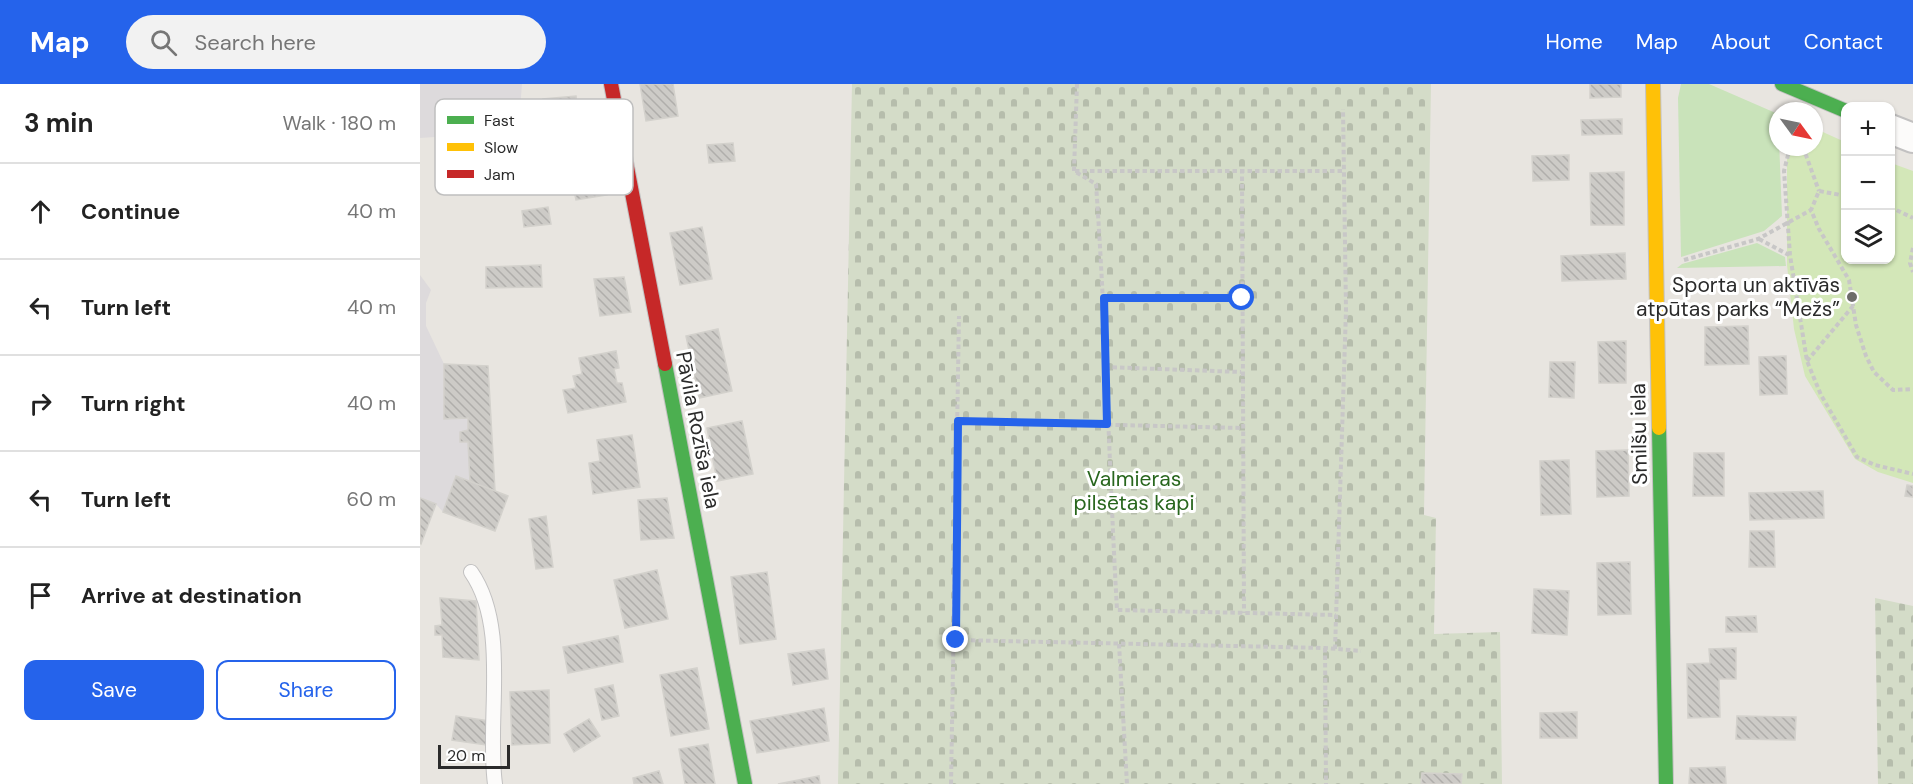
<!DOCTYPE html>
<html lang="en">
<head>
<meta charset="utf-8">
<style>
  :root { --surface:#fff; --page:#f2f2f2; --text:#222; --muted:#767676; --line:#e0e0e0; --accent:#2563eb }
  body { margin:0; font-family:"DM Sans",sans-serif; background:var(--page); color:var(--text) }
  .controls { position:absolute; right:18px; top:18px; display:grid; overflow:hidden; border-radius:12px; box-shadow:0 2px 4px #0004 }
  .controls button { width:54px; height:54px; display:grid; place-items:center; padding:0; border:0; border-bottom:2px solid var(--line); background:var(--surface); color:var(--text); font:30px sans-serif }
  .compass { position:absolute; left:1349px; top:18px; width:54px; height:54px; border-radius:50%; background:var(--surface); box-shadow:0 2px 4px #0004; rotate:123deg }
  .scale { position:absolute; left:18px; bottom:15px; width:72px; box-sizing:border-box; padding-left:6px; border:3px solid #2b2b2b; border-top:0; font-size:16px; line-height:21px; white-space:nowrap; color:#2b2b2b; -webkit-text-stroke:4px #fff; paint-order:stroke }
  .stop { position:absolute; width:18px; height:18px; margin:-14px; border:4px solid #2563eb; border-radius:50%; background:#fff }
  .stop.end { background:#2563eb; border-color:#fff; box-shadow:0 2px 6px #0008 }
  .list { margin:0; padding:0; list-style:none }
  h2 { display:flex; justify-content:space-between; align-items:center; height:78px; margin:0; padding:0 24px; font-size:26px }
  h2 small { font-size:20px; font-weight:400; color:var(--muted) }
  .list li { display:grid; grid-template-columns:39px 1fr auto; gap:18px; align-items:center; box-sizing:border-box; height:96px; padding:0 24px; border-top:2px solid var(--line) }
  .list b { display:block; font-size:22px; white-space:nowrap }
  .list em { font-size:20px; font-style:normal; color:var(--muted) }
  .actions { display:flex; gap:12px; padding:18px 24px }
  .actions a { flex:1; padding:14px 0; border:2px solid var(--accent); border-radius:12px; text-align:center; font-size:21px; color:var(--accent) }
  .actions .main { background:var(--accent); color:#fff }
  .icon { flex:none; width:33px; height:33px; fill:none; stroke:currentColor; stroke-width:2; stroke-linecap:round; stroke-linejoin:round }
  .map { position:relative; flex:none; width:1493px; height:700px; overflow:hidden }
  header { display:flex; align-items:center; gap:36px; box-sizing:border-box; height:84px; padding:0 30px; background:var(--accent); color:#fff }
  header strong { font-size:28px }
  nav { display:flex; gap:33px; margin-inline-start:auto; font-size:21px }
  .search { width:420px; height:54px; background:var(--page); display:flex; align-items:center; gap:15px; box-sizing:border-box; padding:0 21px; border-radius:33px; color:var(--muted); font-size:22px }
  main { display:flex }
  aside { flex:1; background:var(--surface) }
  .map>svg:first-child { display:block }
  .industrial { fill:#dddadc }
  .grass { fill:#c9e3ba }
  .cemetery { fill:url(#cemetery-stones) }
  .pitch { fill:#d3e7b8 }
  .building { fill:url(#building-back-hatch); stroke:#d3d1cc; stroke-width:1.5 }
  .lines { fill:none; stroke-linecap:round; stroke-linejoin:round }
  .lane-casing { stroke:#c2c1c1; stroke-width:16 }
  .street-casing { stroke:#c2c1c1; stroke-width:32 }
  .fast-casing { stroke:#c2c1c1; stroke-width:16 }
  .slow-casing { stroke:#c2c1c1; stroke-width:16 }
  .jam-casing { stroke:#c2c1c1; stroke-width:16 }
  .path { stroke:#c8c7c7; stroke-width:4; stroke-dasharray:4.5 3; stroke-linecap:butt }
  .lane { stroke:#fcfbfa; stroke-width:14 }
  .street { stroke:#fcfbfa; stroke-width:28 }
  .fast { stroke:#4caf50; stroke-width:14 }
  .slow { stroke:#ffc107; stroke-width:14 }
  .jam { stroke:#c62828; stroke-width:14 }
  .route { stroke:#2563eb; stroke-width:8 }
  .poi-dot { fill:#6d6c6a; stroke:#fff; stroke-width:2 }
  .labels { text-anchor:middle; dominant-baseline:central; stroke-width:6; stroke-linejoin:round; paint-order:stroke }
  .poi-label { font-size:21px; fill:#2b2b2b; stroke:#fff; text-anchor:end }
  .street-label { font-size:21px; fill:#2b2b2b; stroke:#fff }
  .park-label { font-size:21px; fill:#28661d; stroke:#fff }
  .key { fill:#fff; stroke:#bfbfbf; stroke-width:1.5 }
  .key-label { font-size:16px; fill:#2b2b2b }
</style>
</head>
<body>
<header>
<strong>Map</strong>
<div class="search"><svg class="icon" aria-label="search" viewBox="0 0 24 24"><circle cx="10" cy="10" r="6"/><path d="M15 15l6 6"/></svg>Search here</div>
<nav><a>Home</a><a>Map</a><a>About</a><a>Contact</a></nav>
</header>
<main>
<aside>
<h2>3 min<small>Walk · 180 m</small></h2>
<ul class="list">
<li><svg class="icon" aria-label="ahead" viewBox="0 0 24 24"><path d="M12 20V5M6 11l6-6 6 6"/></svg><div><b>Continue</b></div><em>40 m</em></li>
<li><svg class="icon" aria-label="left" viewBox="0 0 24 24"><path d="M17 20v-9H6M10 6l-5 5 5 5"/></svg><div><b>Turn left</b></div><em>40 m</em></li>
<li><svg class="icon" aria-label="right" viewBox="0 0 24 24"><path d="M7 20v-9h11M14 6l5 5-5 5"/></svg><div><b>Turn right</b></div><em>40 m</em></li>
<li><svg class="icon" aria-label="left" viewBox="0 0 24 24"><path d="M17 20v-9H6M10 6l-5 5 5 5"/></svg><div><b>Turn left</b></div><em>60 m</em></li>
<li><svg class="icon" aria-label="arrive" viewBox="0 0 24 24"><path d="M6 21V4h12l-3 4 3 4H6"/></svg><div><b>Arrive at destination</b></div></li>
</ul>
<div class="actions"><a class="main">Save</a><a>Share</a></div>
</aside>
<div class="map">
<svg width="1493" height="700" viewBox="0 0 1493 700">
  <defs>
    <pattern id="cemetery-stones" width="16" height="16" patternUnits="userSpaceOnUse" patternTransform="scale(1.5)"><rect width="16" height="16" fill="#d4dcc8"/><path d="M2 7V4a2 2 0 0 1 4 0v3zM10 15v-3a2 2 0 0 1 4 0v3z" fill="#b6bdac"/></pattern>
    <pattern id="building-back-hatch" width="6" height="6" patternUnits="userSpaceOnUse" patternTransform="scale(1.5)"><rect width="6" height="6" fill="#cdcbc7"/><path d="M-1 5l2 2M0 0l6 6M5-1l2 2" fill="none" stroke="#b0aeab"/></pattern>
  </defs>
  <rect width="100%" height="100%" fill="#e8e5e0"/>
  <!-- industrial -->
  <g class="industrial">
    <polygon points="0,0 102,0 99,38 88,48 0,54"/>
    <polygon points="0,191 11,206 6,219 6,242 24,280 68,282 75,407 88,412 75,447 23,428 16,420 0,414"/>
  </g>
  <!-- grass -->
  <g class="grass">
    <polygon points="1261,0 1289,0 1358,30 1362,132 1344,147 1261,173 1258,14"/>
    <polygon points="1337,159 1365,173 1366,182 1257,184 1262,180"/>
  </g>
  <!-- cemetery -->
  <g class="cemetery">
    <polygon points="432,0 1011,0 1004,431 1016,434 1014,550 1080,548 1082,700 418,700"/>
    <polygon points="1455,514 1493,522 1493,700 1458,700"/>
  </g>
  <!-- pitch -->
  <polygon class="pitch" points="1394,44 1425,58 1426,176 1470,176 1471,79 1493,87 1493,399 1458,388 1435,375 1385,292 1374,245 1367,181 1367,74 1371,63 1394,63"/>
  <!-- building -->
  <g class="building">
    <polygon points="220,0 253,0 258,32 226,37"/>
    <polygon points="1170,0 1201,0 1201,13 1170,14"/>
    <polygon points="156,12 159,39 126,42 123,15"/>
    <polygon points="1202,35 1202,50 1162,51 1161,36"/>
    <polygon points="313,59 315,77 289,79 287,61"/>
    <polygon points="179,67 187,111 156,116 147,73"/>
    <polygon points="1149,71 1149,96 1113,97 1112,72"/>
    <polygon points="1204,88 1204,141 1171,141 1170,89"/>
    <polygon points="128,123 131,140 104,143 102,127"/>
    <polygon points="282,143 292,195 260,201 250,149"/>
    <polygon points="1205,169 1206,195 1142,197 1141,172"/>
    <polygon points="121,181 122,203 66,204 66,183"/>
    <polygon points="204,193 211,228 180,232 174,195"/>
    <polygon points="1328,242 1329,280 1285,281 1285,243"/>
    <polygon points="298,245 312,307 279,314 266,252"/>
    <polygon points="1206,257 1206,299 1179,299 1178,258"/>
    <polygon points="196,267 199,284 194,285 197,299 202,299 206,318 148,329 143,306 156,304 153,292 162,290 159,274"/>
    <polygon points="1366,272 1367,310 1340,311 1339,273"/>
    <polygon points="1130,278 1155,278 1154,314 1129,313"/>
    <polygon points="24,280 68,282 75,407 50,398 48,358 40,358 40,348 48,346 48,334 24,335"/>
    <polygon points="322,337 333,390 297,397 287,344"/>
    <polygon points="212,351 220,403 173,410 169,379 180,377 177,356"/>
    <polygon points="1208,366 1209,412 1177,413 1176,367"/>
    <polygon points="1274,369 1304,369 1304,412 1273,412"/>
    <polygon points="1149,376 1151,430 1121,431 1120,377"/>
    <polygon points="36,392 88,412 75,447 23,428"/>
    <polygon points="1487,401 1493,402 1493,413 1485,412"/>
    <polygon points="1403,407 1404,434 1330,436 1329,409"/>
    <polygon points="0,414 16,420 1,460 0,459"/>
    <polygon points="247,414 254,454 221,456 218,416"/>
    <polygon points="126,432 133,483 116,485 109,435"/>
    <polygon points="1330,447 1354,447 1355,483 1329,483"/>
    <polygon points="1210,478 1211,530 1178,531 1177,479"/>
    <polygon points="237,486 248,535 205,544 194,496"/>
    <polygon points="347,488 356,555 320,560 311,493"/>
    <polygon points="1114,505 1149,507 1147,551 1112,549"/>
    <polygon points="20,514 56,517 59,576 23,573 22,551 15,551 15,542 22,541"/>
    <polygon points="1336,532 1337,548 1306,548 1306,533"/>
    <polygon points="198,552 203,578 148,589 143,563"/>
    <polygon points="1316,564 1316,595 1299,595 1300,633 1268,634 1267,580 1290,579 1289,565"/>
    <polygon points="404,565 408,595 373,601 368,570"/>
    <polygon points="277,584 289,645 251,652 240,591"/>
    <polygon points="193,601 199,632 182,636 175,605"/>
    <polygon points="129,606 130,659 92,661 90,608"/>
    <polygon points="404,624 409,657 337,669 330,637"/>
    <polygon points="1157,628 1157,654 1120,654 1120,629"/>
    <polygon points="36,632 69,637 66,661 32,656"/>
    <polygon points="1317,632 1376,633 1375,656 1316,655"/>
    <polygon points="169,635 180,652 154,668 144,650"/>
    <polygon points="288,660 295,700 265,700 259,665"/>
    <polygon points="1305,683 1306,700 1269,700 1270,684"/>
    <polygon points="239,687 243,700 214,700 213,694"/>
    <polygon points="1002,689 1042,690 1041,700 1001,700"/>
    <polygon points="399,692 400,700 358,700"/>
  </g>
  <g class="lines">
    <defs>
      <path id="lane" d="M51,488C90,544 66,634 75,700"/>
      <polyline id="street" points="1470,45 1493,54"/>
      <g id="fast">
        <polyline points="1362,0 1426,27"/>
        <polyline points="245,280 325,700"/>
        <polyline points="1239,344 1246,700"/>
      </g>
      <polyline id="slow" points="1233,0 1239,344"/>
      <polyline id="jam" points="191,0 245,280"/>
    </defs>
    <!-- lane casing -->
    <use href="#lane" class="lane-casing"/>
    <!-- street casing -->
    <use href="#street" class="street-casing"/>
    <!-- fast casing -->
    <use href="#fast" class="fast-casing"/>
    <!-- slow casing -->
    <use href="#slow" class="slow-casing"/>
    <!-- jam casing -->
    <use href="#jam" class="jam-casing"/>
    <!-- path -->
    <g class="path">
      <path d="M657,0L654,87L676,100C686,242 689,384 697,526L916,531"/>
      <polyline points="1370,63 1364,87 1370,171 1387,277 1401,311 1437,373 1455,381 1493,390"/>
      <polyline points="1383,63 1399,107"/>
      <polyline points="822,85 824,529"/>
      <polyline points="655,87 924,87"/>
      <polyline points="1426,112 1399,107 1391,126 1399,145 1429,196 1436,241 1446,272 1454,288 1473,306 1493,305"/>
      <polyline points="1470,123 1493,134"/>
      <polyline points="1339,155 1369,171"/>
      <polyline points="1493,164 1490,179 1493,188"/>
      <polyline points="1264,176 1338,155 1391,126"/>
      <polyline points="684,214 822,214"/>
      <polyline points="1387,277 1433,222"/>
      <polyline points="685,283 821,288"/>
      <polyline points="538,337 821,344"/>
      <polyline points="536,556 905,564 941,567"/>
      <polyline points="699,560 707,700"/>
      <polyline points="905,564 906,700"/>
      <polyline points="915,565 926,226 923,25"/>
      <polyline points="531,700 539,232"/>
    </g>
    <!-- lane -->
    <use href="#lane" class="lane"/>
    <!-- street -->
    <use href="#street" class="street"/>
    <!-- fast -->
    <use href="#fast" class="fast"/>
    <!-- slow -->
    <use href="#slow" class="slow"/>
    <!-- jam -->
    <use href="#jam" class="jam"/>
  </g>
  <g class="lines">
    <!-- route -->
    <polyline class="route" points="536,556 538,337 687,340 684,214 822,214"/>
  </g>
  <!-- markers -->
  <circle class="poi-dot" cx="1432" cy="213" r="6"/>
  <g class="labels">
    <!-- poi labels -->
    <g class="poi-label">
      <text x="1420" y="201">Sporta un aktīvās<tspan x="1420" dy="24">atpūtas parks “Mežs”</tspan></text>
    </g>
    <!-- street labels -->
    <g class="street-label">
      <text transform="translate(278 346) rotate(79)">Pāvila Rozīša iela</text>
      <text transform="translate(1219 350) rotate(-91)">Smilšu iela</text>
    </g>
    <!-- park labels -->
    <g class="park-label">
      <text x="714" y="395">Valmieras<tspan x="714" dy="24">pilsētas kapi</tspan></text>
    </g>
  </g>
  <!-- legend -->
  <rect x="15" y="15" width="198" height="96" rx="9" class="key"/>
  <rect x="27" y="32" width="27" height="8" fill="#4caf50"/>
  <rect x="27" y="59" width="27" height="8" fill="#ffc107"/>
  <rect x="27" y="86" width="27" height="8" fill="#c62828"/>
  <g class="key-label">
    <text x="64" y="42">Fast</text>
    <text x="64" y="69">Slow</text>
    <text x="64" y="96">Jam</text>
  </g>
</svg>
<div class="controls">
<button>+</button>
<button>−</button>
<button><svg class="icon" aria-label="layers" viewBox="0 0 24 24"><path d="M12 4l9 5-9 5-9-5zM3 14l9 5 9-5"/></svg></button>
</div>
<svg class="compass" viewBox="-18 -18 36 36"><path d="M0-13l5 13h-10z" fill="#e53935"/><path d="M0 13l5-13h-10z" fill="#767676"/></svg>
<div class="scale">20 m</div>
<div class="stop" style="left:822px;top:214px"></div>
<div class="stop end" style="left:536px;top:556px"></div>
</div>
</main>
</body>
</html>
